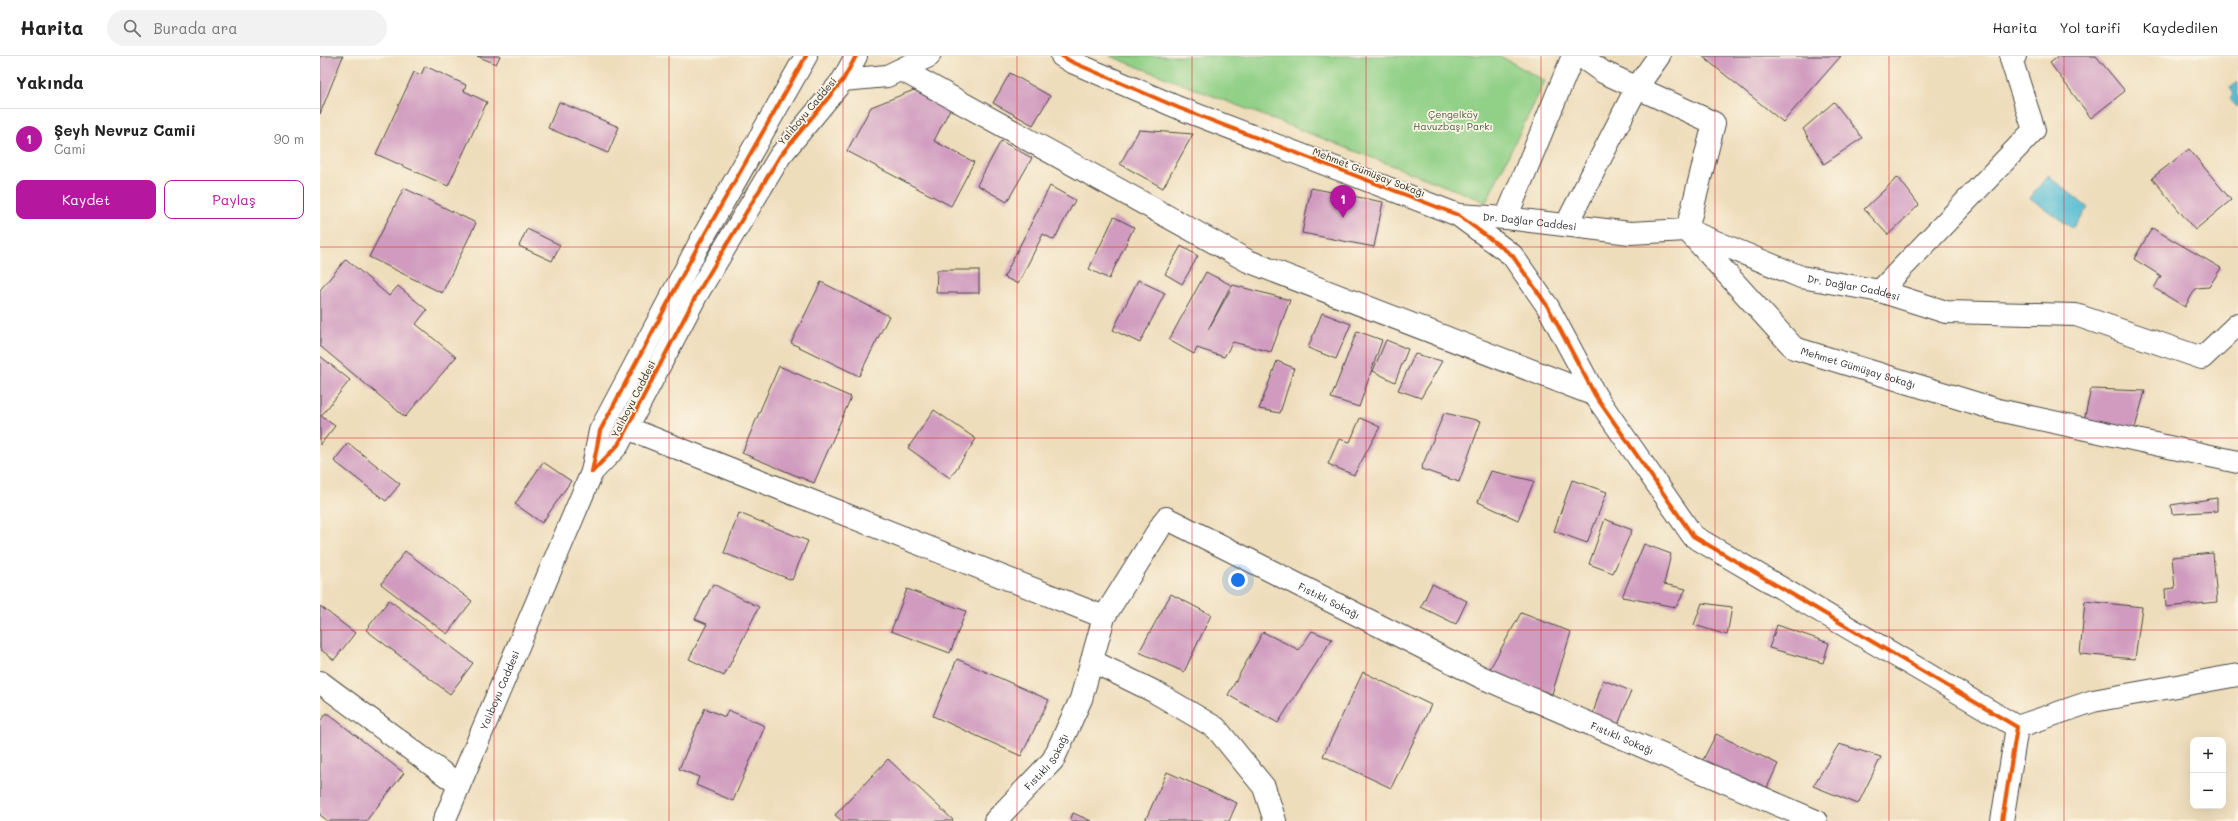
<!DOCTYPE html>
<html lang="tr">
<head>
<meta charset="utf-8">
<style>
  :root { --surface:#fff; --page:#f2f2f2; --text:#222; --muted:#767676; --line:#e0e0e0; --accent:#b5179e }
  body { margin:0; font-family:Mali,sans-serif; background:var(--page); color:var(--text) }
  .controls { position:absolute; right:12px; bottom:12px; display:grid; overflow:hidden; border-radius:8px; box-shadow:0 4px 16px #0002 }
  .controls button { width:36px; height:36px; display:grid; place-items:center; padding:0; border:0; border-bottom:1px solid var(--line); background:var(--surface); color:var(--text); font:20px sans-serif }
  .you { position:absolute; left:918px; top:524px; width:14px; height:14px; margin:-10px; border:3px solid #fff; border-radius:50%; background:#1a73e8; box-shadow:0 0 0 6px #1a73e833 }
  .badge { display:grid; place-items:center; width:26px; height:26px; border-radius:50%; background:var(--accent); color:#fff; font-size:13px; font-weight:700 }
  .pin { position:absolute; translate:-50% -33px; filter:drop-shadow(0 1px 2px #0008) }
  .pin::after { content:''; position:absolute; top:21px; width:14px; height:12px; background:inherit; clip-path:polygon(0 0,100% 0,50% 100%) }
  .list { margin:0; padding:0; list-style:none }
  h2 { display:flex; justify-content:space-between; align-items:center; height:52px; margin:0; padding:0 16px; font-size:17px }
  h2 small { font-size:13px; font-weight:400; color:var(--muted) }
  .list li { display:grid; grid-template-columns:26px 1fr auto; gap:12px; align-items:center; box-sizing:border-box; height:60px; padding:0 16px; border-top:1px solid var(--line) }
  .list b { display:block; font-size:15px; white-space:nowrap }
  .list p { margin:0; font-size:13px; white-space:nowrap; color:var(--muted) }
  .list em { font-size:13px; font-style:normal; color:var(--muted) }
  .actions { display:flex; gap:8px; padding:12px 16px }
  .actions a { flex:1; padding:9px 0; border:1px solid var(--accent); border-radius:8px; text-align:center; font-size:14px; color:var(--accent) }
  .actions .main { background:var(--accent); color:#fff }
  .icon { flex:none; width:22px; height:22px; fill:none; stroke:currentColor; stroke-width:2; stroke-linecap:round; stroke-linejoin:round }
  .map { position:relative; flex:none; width:1918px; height:765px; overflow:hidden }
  header { display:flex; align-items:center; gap:24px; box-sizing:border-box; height:56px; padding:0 20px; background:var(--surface); border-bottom:1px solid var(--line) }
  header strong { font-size:19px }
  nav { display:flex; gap:22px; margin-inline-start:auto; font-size:14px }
  .search { width:280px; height:36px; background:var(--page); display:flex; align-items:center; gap:10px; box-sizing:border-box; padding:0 14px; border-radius:22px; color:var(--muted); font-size:15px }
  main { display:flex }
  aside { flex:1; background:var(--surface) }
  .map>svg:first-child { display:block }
  .green { fill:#91d087; stroke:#5e7e59 }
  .water { fill:#57bed4; stroke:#417480 }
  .building { fill:#d09bbf }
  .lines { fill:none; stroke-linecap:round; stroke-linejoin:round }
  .street-casing { stroke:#484641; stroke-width:24 }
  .secondary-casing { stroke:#484641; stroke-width:24 }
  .primary-casing { stroke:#484641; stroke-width:24 }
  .street { stroke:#fff; stroke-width:22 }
  .secondary { stroke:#fff; stroke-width:22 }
  .primary { stroke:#fff; stroke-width:22 }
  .cycleway-casing { stroke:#fcf5e5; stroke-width:6 }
  .cycleway { stroke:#e8590c; stroke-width:4 }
  .grid { fill:none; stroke:#d62828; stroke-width:1; stroke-opacity:0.55 }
  .labels { text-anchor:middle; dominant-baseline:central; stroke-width:3.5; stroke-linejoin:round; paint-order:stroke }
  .street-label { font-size:10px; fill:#2b2b2b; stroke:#fcf5e5 }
  .park-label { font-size:10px; fill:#4a5d47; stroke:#fcf5e5 }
</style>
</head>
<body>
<header>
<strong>Harita</strong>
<div class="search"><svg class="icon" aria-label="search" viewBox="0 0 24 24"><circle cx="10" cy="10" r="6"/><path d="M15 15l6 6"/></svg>Burada ara</div>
<nav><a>Harita</a><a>Yol tarifi</a><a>Kaydedilen</a></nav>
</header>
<main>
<aside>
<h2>Yakında<small></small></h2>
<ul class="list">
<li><span class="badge">1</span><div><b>Şeyh Nevruz Camii</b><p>Cami</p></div><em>90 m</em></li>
</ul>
<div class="actions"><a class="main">Kaydet</a><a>Paylaş</a></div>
</aside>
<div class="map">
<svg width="1918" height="765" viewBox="0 0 1918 765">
  <rect width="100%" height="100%" fill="#fcf5e5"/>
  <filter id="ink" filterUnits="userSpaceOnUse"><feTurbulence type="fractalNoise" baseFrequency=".025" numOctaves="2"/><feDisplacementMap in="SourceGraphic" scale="8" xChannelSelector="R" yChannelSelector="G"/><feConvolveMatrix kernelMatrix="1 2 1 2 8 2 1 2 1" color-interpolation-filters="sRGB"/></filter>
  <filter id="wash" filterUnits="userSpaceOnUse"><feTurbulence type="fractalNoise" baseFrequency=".012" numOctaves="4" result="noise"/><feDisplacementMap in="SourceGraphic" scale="16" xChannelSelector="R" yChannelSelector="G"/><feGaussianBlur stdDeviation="0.9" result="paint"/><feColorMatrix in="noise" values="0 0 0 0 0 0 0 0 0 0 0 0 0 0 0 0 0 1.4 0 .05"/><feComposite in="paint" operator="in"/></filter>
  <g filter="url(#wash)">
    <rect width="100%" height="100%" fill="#edb"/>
    <!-- green -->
    <polygon class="green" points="790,0 1180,0 1225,25 1166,146"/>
    <!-- water -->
    <g class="water">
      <polygon points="1918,26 1918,50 1917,51 1910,43 1914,38 1910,32"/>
      <polygon points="1728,119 1768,152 1752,172 1710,142"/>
    </g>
    <g id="blocks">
      <!-- building -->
      <g class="building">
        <polygon points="0,0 23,0 0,58"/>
        <polygon points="157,0 180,0 176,8"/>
        <polygon points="1382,0 1521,0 1463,66"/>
        <polygon points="1739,0 1776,0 1805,35 1771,62 1730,7"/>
        <polygon points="105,10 146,29 144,35 167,46 128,130 56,98 94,16 101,19"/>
        <polygon points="690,17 730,40 713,69 673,47"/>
        <polygon points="594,34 630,53 614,85 654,106 631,150 527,95 551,51"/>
        <polygon points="239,46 299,71 288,97 228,72"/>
        <polygon points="1514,46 1542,82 1504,108 1483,73"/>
        <polygon points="819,74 873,78 843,132 800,108"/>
        <polygon points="681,85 712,102 687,146 657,129"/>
        <polygon points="1869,93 1911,144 1875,174 1832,122"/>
        <polygon points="1578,121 1599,149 1568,179 1544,153"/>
        <polygon points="730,130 755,144 734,184 723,178 698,228 684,221"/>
        <polygon points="84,132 156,167 122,237 49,201"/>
        <polygon points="991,132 1063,146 1054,191 982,177"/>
        <polygon points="794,161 814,171 789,223 769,213"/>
        <polygon points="1832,172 1901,212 1889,231 1876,232 1865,251 1834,232 1841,220 1814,203"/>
        <polygon points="207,173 240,189 232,205 199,190"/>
        <polygon points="861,190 878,200 862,228 845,218"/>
        <polygon points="26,203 69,240 78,230 107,254 96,268 136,301 85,361 0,290 0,234"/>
        <polygon points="617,214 659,214 659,237 616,237"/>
        <polygon points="886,216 911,229 888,274 913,229 970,244 951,296 913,286 904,301 877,292 874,298 849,284"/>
        <polygon points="818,224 845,237 820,287 793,274"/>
        <polygon points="501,226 569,260 539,320 471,287"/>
        <polygon points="1002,257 1031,268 1016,303 988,292"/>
        <polygon points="1037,275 1062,284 1039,351 1011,342"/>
        <polygon points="1066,284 1088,293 1075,326 1053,315"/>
        <polygon points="1095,298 1122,305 1101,342 1078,334"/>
        <polygon points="0,300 30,324 1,360 15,370 0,389"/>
        <polygon points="957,305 974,312 960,357 939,353"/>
        <polygon points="459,310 531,341 494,427 422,397"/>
        <polygon points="1771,333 1825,335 1815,372 1763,368"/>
        <polygon points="614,354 656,383 630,422 588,392"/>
        <polygon points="1124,357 1161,365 1139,426 1101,413"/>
        <polygon points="1040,362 1060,371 1034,419 1008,408 1019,383 1030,386"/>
        <polygon points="28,387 80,428 66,445 14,405"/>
        <polygon points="223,406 251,425 222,467 195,448"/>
        <polygon points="1171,415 1214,425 1198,464 1158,446"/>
        <polygon points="1252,424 1287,436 1267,487 1234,475"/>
        <polygon points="1897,442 1897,455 1852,458 1851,449"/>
        <polygon points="419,457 488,485 472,524 404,497"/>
        <polygon points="1285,463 1312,474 1293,517 1269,508"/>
        <polygon points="1324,488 1351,498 1344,528 1366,533 1356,551 1302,541"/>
        <polygon points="85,495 152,545 127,578 61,528"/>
        <polygon points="1893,497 1897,546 1846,551 1845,533 1855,532 1852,501"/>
        <polygon points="393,528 439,551 404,620 369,603 387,568 375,563"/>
        <polygon points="1112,528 1147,545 1136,568 1101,551"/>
        <polygon points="587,533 646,555 630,597 571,575"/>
        <polygon points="851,538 891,559 864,616 819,596"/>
        <polygon points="69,544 153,607 130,638 46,574"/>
        <polygon points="1765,545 1822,551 1815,603 1760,598"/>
        <polygon points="1382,547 1412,551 1407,579 1374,569"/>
        <polygon points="0,550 35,577 14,604 0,593"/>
        <polygon points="1201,557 1251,576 1232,638 1168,616"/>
        <polygon points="1457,569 1509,587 1503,607 1449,592"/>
        <polygon points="992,575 1012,583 958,667 908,639 943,576 979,594"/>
        <polygon points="637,603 729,644 701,700 613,660"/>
        <polygon points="1043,616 1111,649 1071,732 1003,700"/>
        <polygon points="1283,624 1311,635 1297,672 1272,661"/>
        <polygon points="385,652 405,661 408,654 445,670 413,745 376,729 379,721 359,713"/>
        <polygon points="7,657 84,717 46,765 8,765 0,759 0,665"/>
        <polygon points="1396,678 1458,708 1445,736 1382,706"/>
        <polygon points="1519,688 1561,701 1538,748 1493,730"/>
        <polygon points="568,703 633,764 633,765 522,765 515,759"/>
        <polygon points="847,716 917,747 909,765 825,765"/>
        <polygon points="753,757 771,765 750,765"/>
      </g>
    </g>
  </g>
  <g filter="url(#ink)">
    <use href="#blocks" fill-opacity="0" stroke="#484641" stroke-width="1"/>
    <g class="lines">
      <defs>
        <g id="street">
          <path id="s1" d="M1260,0L1283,16L1394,67L1367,174L1474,292L1678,354L1918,406"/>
          <polyline points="582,14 928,205 1275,339"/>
          <polyline points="1186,162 1253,0"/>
          <polyline points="1246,169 1317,31 1339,0"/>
          <polyline points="1560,235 1714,74 1691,3 1695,0"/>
          <polyline points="307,372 784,561"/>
          <polyline points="772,605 835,636 896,672 944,731 955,765"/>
          <polyline points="0,626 139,729"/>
          <polyline points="1697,671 1773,645 1918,619"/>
          <path id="s2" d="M675,765L733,704L761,643L784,561L846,462L1161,621L1496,765"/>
        </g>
        <g id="secondary">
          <polyline points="742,0 752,6 859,52 1138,159 1192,199 1228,251 1275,339 1373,480 1697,671 1682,765"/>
          <polyline points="523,24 567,20 609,0"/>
          <path id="s3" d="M1138,159L1186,162L1310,177L1367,174L1481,221L1560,235L1626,256L1756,259L1882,302L1918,268"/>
        </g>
        <g id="primary">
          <polyline points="272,416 298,389 377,238 460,100 523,24 536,0"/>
          <path id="s4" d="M124,765L272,416L280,375L378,190L486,0"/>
        </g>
      </defs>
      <!-- street casing -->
      <use href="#street" class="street-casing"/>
      <!-- secondary casing -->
      <use href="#secondary" class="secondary-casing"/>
      <!-- primary casing -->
      <use href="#primary" class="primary-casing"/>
      <!-- street -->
      <use href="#street" class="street"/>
      <!-- secondary -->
      <use href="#secondary" class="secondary"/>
      <!-- primary -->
      <use href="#primary" class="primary"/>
      <defs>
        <g id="cycleway">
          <polyline points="742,0 752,6 859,52 1138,159 1192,199 1228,251 1275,339 1373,480 1697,671 1682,765"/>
          <polyline points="272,416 298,389 377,238 460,100 523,24 536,0"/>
          <polyline points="272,416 280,375 378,190 486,0"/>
        </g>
      </defs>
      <!-- cycleway casing -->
      <use href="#cycleway" class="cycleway-casing"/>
      <!-- cycleway -->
      <use href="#cycleway" class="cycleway"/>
    </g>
  </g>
  <!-- grid -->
  <path class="grid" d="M174,0V765M349,0V765M523,0V765M697,0V765M872,0V765M1046,0V765M1221,0V765M1395,0V765M1569,0V765M1744,0V765M0,191H1918M0,382H1918M0,574H1918"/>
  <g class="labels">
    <!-- street labels -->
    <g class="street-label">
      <text transform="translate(487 55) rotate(-50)">Yalıboyu Caddesi</text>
      <text transform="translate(1049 116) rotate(21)">Mehmet Gümüşay Sokağı</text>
      <text stroke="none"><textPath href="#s3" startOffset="72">Dr. Dağlar Caddesi</textPath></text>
      <text stroke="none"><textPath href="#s3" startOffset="407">Dr. Dağlar Caddesi</textPath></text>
      <text stroke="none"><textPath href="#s1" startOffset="487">Mehmet Gümüşay Sokağı</textPath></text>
      <text transform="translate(313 343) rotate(-63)">Yalıboyu Caddesi</text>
      <text stroke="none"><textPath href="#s2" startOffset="536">Fıstıklı Sokağı</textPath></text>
      <text stroke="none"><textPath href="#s4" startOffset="142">Yalıboyu Caddesi</textPath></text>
      <text stroke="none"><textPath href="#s2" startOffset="860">Fıstıklı Sokağı</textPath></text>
      <text stroke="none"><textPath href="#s2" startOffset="79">Fıstıklı Sokağı</textPath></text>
    </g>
    <!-- park labels -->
    <g class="park-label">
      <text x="1133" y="58">Çengelköy<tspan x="1133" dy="12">Havuzbaşı Parkı</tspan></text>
    </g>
  </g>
</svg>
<div class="controls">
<button>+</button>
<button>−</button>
</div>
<div class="you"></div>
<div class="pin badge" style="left:1023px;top:162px">1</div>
</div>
</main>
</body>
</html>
